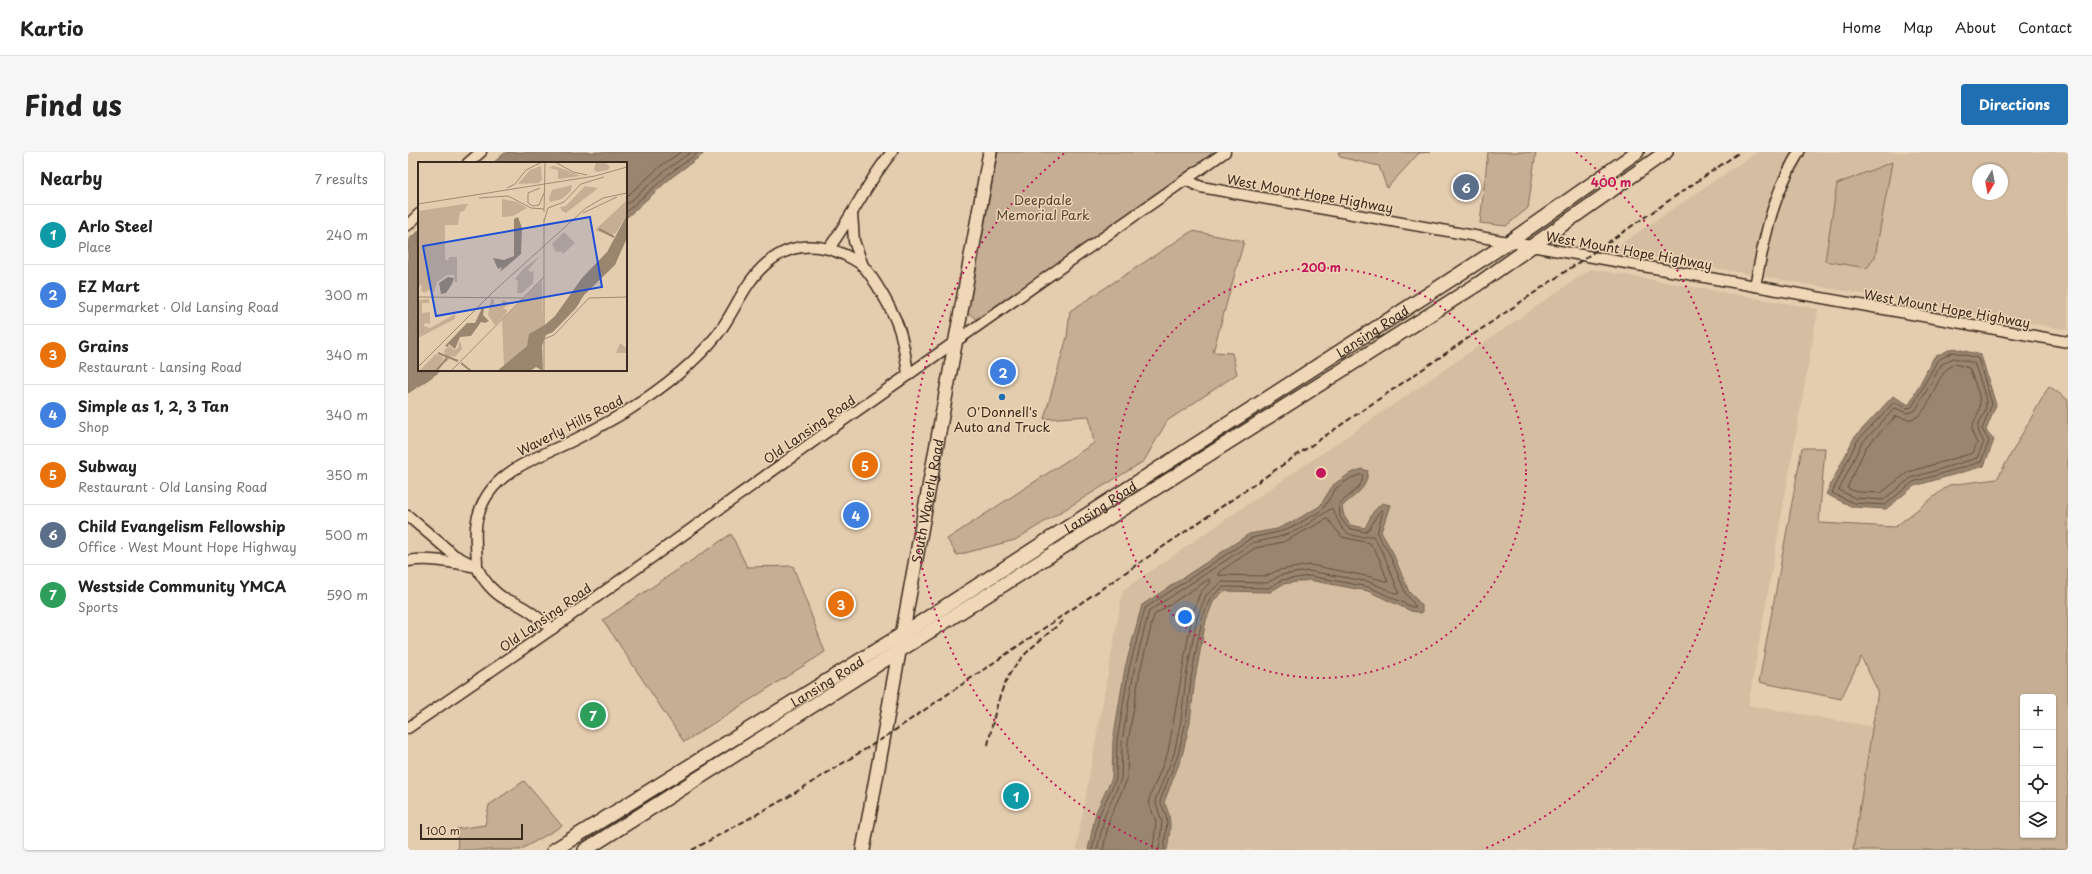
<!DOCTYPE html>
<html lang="en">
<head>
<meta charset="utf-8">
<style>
  :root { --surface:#fff; --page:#f6f6f6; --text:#222; --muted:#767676; --line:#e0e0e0; --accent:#1f6fb2 }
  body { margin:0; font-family:"Playpen Sans",sans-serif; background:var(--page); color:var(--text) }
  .controls { position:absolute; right:12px; bottom:12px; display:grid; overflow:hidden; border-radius:4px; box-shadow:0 1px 3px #0004 }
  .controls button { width:36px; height:36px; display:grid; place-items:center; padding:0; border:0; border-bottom:1px solid var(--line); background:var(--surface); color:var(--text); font:20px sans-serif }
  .compass { position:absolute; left:1564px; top:12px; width:36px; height:36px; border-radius:50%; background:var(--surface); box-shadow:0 1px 3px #0004; rotate:190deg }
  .scale { position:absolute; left:12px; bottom:10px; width:103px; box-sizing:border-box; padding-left:4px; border:2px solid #3b2a1e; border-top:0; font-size:11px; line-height:14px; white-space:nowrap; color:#3b2a1e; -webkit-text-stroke:3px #efd7b7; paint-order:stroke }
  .you { position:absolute; left:777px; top:465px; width:14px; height:14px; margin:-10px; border:3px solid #fff; border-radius:50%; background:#1a73e8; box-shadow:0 0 0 6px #1a73e833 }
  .badge { display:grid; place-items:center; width:26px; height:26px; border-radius:50%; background:var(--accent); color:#fff; font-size:13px; font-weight:700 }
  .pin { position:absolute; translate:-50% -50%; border:2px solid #fff; box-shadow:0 1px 4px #0006 }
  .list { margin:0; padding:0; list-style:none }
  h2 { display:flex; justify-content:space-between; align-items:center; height:52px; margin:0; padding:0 16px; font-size:17px }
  h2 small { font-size:13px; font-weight:400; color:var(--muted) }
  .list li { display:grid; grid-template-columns:26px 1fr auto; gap:12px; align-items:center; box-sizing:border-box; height:60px; padding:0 16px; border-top:1px solid var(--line) }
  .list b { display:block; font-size:15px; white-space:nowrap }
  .list p { margin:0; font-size:13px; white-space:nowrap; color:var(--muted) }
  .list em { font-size:13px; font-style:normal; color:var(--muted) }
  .icon { flex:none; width:22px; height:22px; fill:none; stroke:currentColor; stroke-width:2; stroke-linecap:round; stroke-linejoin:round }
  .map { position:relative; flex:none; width:1660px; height:698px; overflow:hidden; border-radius:4px }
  header { display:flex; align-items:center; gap:24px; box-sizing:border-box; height:56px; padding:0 20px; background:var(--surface); border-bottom:1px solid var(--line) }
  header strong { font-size:19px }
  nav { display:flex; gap:22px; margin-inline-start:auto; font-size:14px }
  .intro { display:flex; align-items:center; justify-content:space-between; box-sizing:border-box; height:96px; padding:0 24px }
  h1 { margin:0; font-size:28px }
  .button { padding:10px 18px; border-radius:4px; background:var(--accent); color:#fff; font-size:14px; font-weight:700 }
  main { display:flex; gap:24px; padding:0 24px }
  aside { flex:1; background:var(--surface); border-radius:4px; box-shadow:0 1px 3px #0004 }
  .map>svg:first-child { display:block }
  .built { fill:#d4bda0; fill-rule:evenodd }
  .green { fill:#c5ae93; stroke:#806c58; fill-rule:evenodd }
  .water { fill:#9a866f; stroke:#74614f }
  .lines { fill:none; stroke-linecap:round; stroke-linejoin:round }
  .shore { stroke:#614f3e; stroke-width:1 }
  .minor-casing { stroke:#3b2a1e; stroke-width:13 }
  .major-casing { stroke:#3b2a1e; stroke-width:16 }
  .minor { stroke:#efd7b7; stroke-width:10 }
  .major { stroke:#efd7b7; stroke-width:13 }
  .rail { stroke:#3b2a1e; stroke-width:2; stroke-dasharray:6 3; stroke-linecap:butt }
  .ring { fill:none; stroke:#c2185b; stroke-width:2; stroke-dasharray:2 4 }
  .poi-dot { fill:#1f6fb2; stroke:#efd7b7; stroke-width:1.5 }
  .labels { text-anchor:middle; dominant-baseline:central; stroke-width:3; stroke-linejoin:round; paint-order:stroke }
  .street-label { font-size:13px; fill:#3b2a1e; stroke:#efd7b7 }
  .park-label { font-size:13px; fill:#574435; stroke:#efd7b7 }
  .poi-label { font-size:13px; fill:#3b2a1e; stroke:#efd7b7 }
  .inset-river { fill:none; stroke:#9a866f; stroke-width:2 }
  .inset-road { fill:none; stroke:#a08b74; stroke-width:1 }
  .view { fill:#1d4ed8; fill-opacity:0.15; stroke:#1d4ed8; stroke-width:2 }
  .inset-edge { fill:none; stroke:#3b2a1e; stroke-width:2 }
  .centre { fill:#c2185b; stroke:#efd7b7; stroke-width:2 }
  .ring-label { font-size:12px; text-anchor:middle; font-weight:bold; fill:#c2185b; stroke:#efd7b7; stroke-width:3; stroke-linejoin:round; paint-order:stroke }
</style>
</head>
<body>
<header>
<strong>Kartio</strong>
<nav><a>Home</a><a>Map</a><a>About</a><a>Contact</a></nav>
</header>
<div class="intro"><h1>Find us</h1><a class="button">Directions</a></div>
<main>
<aside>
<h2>Nearby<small>7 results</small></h2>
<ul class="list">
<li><span class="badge" style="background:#0f9aa8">1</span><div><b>Arlo Steel</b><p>Place</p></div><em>240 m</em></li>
<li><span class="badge" style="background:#3f7fe0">2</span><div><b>EZ Mart</b><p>Supermarket · Old Lansing Road</p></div><em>300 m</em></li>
<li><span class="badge" style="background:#e8710a">3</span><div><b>Grains</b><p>Restaurant · Lansing Road</p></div><em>340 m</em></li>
<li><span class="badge" style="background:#3f7fe0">4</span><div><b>Simple as 1, 2, 3 Tan</b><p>Shop</p></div><em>340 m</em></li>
<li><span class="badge" style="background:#e8710a">5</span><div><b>Subway</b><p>Restaurant · Old Lansing Road</p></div><em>350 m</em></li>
<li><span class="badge" style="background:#5c6f8a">6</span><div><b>Child Evangelism Fellowship</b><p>Office · West Mount Hope Highway</p></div><em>500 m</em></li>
<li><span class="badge" style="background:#2e9e5b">7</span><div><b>Westside Community YMCA</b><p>Sports</p></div><em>590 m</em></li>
</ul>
</aside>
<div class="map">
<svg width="1660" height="698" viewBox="0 0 1660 698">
  <rect width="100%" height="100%" fill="#e4ccae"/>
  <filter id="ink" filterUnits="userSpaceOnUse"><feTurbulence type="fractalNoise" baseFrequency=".025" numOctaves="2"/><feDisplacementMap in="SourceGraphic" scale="8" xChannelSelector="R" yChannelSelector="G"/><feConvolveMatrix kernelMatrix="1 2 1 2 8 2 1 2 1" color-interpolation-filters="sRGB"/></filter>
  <g filter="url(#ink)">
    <!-- built -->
    <g class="built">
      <path d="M1349,0H1660V178L1204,98ZM1570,18H1594V42H1570Z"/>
      <polygon points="1183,117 1410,157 1340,553 1466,575 1445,698 668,698 715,438"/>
    </g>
    <!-- green -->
    <g class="green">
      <polygon points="590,0 807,0 571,167 567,167 560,160"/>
      <polygon points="930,0 1023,0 1011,1 979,36 971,14 932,5"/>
      <polygon points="1080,0 1128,0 1120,56 1098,74 1072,71"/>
      <polygon points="1484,10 1467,105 1459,116 1417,109 1429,32"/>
      <polygon points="784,79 836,89 805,200 824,201 829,222 759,269 736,309 607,388 549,403 539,387 686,291 681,264 636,267 659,185 662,159"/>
      <path d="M1641,234L1660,248V698H1445L1470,539L1453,505L1433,547L1351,530L1394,296H1417L1411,371L1487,375L1541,333L1589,327ZM1615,545H1645V683H1615Z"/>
      <polygon points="323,382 339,415 385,414 417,500 276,590 195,468"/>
      <polygon points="116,629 154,674 112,698 50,698 49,677 77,673 81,653"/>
    </g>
    <!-- water -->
    <g class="water">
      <polygon points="98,0 298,0 264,25 218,66 218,11 85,11"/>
      <polygon points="11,79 11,218 33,218 0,241 0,88"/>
      <polygon points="1545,196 1573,203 1588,253 1578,278 1586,288 1576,314 1506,334 1478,357 1445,355 1418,342 1446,286 1485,244 1501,253 1526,205"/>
      <path d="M954,317L960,319C958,340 947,341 934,355L936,364L942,373L957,376L965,360L974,351L982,353L973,380L984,399L1001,440L1014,453V461L1003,459L960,439L901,428L875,432L862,440L816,439L806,448L798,468L787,526L782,570L774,604L756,650C765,668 762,679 759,698H680L688,660L704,626L705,589L717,516L734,453L841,382L869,377L888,368L912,354L925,333L941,322Z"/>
    </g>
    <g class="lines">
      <!-- shore -->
      <g class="shore">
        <polyline points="218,45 254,13 273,0"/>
        <polyline points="218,53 258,18 283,0"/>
        <polyline points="218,60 261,22 291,0"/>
        <polygon points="1545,200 1570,206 1584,252 1574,277 1581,289 1573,310 1505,330 1477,353 1446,351 1424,341 1449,289 1486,250 1499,256 1504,255 1529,209"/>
        <path d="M1546,206L1566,211C1569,219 1579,246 1578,253C1577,271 1562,268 1576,290L1569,306L1503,326L1475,348L1447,346L1431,338L1453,292L1487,256L1499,261L1507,259L1533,213Z"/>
        <path d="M1547,212L1561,216C1564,224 1573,245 1572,252C1571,270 1557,271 1569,291L1565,301L1500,320L1473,341L1449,340L1439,336L1458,295L1488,264C1493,265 1497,268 1503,267C1524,264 1525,220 1547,212Z"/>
        <polygon points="920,367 934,385 962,391 971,406 980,430 963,425 902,413 871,418 858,424 810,423 811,420 847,396 875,390"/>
        <path d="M684,698L692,661L708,627L709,589L721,517L737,456L843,386L871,380L890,372L914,358L928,336L943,326L954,322C958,335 938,344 931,353L932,365L940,376L957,380C965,376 966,364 973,358H975L969,382L981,401L998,442L1008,455H1004L961,435L902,424L874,428L861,436L815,435L802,446L794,467L783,526L778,569L770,603L752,649L758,663L759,670L756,698"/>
        <path d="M689,698L697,663L713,627L714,590L726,518L741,459L844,391L871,385L892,377L924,356C933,373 932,383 955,385C959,385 962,383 965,384L976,403L991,441L989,442L962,430L901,419L873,423L859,431L814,430L798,443L789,466L778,525L773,568L766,602L747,648L754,670L751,698"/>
        <polyline points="695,698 702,665 719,628 720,590 732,519 746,463 801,427 802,430 792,441 784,464 760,600 741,647 742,654 748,670 745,698"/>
      </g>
      <defs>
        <g id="minor">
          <polyline points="60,11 73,0"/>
          <polyline points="778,28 793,35 1660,190"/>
          <polyline points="444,61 446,89 455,114"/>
          <polyline points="0,73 11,62"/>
          <path d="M421,96C444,65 459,30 484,0"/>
          <path d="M1347,134C1357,84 1364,44 1391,0"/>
          <path d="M0,364L46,403L69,415C74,427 85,440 97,447C101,449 107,450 111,453C123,459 133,468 144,477"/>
          <path d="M0,409C22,405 47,411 69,415C69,397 65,377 71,361C84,318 130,306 166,288C184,279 202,269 219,259C252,238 285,213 309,183C327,160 336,130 359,111C383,91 409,90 437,103C443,106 449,109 454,113C465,124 485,159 490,174C496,190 498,207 500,223"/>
          <polyline points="0,576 144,477 413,284 817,0"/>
        </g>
        <g id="major">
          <path id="s1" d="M146,698L496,481L1101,90L1229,0"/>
          <polyline points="177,698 1070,132 1258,0"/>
          <path id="s2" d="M455,698L582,0"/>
        </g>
      </defs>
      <!-- minor casing -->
      <use href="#minor" class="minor-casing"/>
      <!-- major casing -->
      <use href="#major" class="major-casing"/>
      <!-- minor -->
      <use href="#minor" class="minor"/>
      <!-- major -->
      <use href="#major" class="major"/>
      <!-- rail -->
      <g class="rail">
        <path d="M580,593C585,570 589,545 601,523C614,501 636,485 655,469"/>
        <polyline points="284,698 380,645 477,585 1332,0"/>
      </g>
    </g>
  </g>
  <!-- distance rings -->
  <g class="ring">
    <circle cx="913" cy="321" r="205"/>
    <path d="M750 697A410 410 0 0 1 658 0M1168 0A410 410 0 0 1 1076 697"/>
  </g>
  <!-- markers -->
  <circle class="poi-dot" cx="594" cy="245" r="4"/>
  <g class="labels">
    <!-- street labels -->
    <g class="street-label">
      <text transform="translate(902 41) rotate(10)">West Mount Hope Highway</text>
      <text transform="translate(1221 98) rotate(10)">West Mount Hope Highway</text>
      <text transform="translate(1539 156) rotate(10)">West Mount Hope Highway</text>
      <text stroke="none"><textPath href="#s1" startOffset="969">Lansing Road</textPath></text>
      <text transform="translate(162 273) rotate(-27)">Waverly Hills Road</text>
      <text transform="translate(401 277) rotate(-35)">Old Lansing Road</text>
      <text stroke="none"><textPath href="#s2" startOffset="355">South Waverly Road</textPath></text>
      <text stroke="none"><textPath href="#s1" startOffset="645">Lansing Road</textPath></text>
      <text transform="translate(137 465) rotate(-35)">Old Lansing Road</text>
      <text stroke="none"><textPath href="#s1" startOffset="321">Lansing Road</textPath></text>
    </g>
    <!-- park labels -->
    <g class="park-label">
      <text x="635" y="47">Deepdale<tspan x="635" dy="15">Memorial Park</tspan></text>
    </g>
    <!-- poi labels -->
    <g class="poi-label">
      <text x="594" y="259">O'Donnell's<tspan x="594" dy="15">Auto and Truck</tspan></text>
    </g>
  </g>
  <!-- overview -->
  <g transform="translate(10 10)">
    <rect width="209" height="209" fill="#e4ccae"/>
    <path d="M178,0H187L192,5L190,8L179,10L176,8ZM123,4L124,17L121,21L100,22L112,8ZM135,4L140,5L163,14L140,17V8L131,6ZM154,23L153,29L144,37L132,40L131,36L134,28ZM167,24L180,26L148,51L144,49L142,45L148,44ZM84,37L99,40L109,46L95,54L84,55ZM209,38V53L198,71L192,74L177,68ZM46,42H50L46,49L42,50L40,63H27V97L30,99L31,95H39V120H37L36,113H29L19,120L16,130L11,128L6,131L3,128L4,122L0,126V49ZM146,70L157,81L145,92L143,89L138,90L134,82ZM122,94L110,108L112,110L116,109L115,121L104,131H99L100,119L97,117L105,107ZM124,118L125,164L114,170L109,184L86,203L84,158ZM11,137V141H4V151L12,150V162L7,161L6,164L12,166L37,152V157L0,176V138ZM73,137H76V144L83,143L85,138L92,142L85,146L89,148L88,152L77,163L70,153ZM42,178L44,187L37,195L33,194L28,201L26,188L32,184L36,188L40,186ZM202,181L209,187V191H198ZM18,192L26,196L18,209H1Z" fill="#c5ae93"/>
    <path d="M209,53V76L197,103L166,133L158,146L135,170L128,173L124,184L125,209L118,205L112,209H79L109,184L111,172L128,162L137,154L164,116L189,90ZM100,55L104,66L103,92L82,110L84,105L80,107L75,96L86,98L96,94V57ZM30,115L36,116L34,122L28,131L23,132L21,121ZM64,146L66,147L65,153L71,159L67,161L63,160L53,174L42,175L37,187L31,182L30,185L27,184L49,161H57Z" fill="#9a866f"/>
    <path class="inset-river" d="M181,67L196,75M20,191L40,199M43,201L53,209M18,209L29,196"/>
    <path class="inset-road" d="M137,0L155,10L169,13M89,26L97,22L108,8L124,0M122,26L110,31V41L115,44L121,43L126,31M61,36L90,34L113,46L126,47M0,42L177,14L209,5M126,50L127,0M165,51L199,35M126,59L130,46L146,40L163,22L186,15M0,135L106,136M126,177L136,173L171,136L209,135M0,205L75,130L168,46L185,36L209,31M33,209L126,115M126,209V57"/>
    <path class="view" d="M172,55L184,125L18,154L5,84Z"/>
    <rect width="209" height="209" class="inset-edge"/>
  </g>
  <circle cx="913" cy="321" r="6" class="centre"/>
  <g class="ring-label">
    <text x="1203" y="35">400 m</text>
    <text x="913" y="120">200 m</text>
  </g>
</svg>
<div class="controls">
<button>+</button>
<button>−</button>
<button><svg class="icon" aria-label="locate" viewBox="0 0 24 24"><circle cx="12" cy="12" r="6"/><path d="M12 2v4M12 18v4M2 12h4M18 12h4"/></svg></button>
<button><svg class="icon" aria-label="layers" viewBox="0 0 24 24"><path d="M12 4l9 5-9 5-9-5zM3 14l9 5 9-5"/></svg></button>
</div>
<svg class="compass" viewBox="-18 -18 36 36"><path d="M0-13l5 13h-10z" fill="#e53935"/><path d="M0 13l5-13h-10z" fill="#767676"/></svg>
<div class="scale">100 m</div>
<div class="you"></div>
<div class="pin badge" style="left:608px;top:644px;background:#0f9aa8">1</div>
<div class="pin badge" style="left:595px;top:220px;background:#3f7fe0">2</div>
<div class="pin badge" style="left:433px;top:452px;background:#e8710a">3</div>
<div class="pin badge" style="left:448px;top:363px;background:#3f7fe0">4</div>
<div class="pin badge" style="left:457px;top:313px;background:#e8710a">5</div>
<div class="pin badge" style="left:1058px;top:35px;background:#5c6f8a">6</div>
<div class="pin badge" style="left:185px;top:563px;background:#2e9e5b">7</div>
</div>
</main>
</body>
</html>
